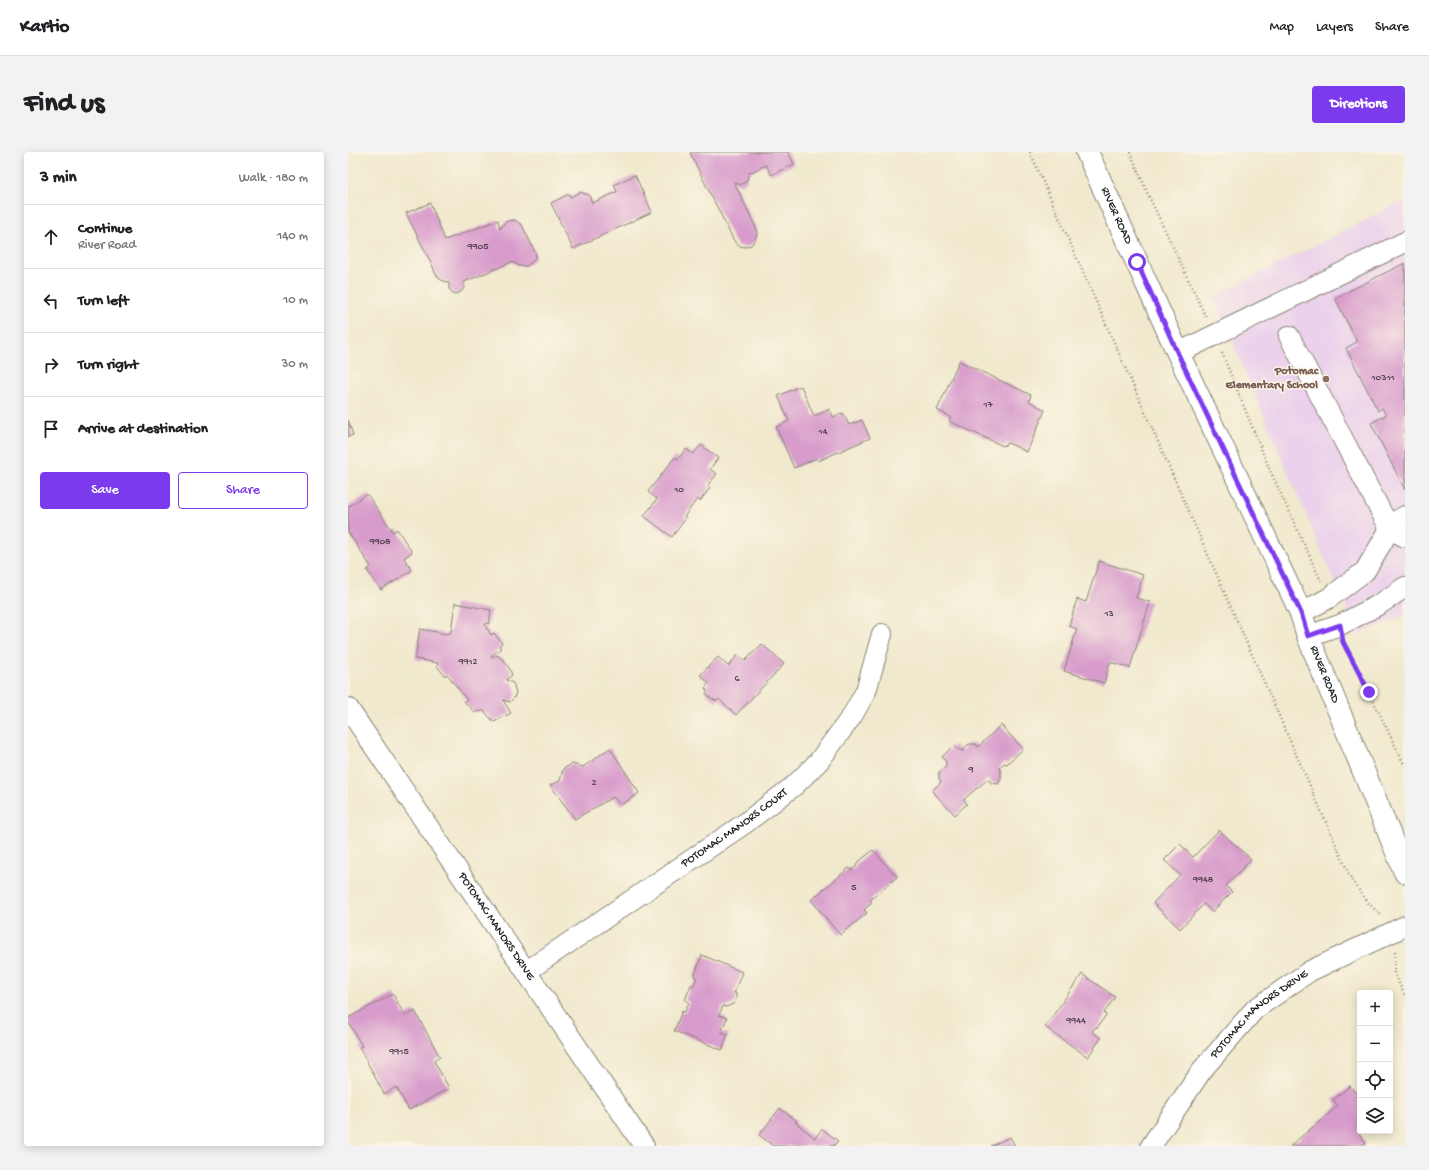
<!DOCTYPE html>
<html lang="en">
<head>
<meta charset="utf-8">
<style>
  :root { --surface:#fff; --page:#f2f2f2; --text:#202124; --muted:#757577; --line:#e0e0e0; --accent:#7c3aed }
  body { margin:0; font-family:"Gochi Hand",sans-serif; background:var(--page); color:var(--text) }
  .controls { position:absolute; right:12px; bottom:12px; display:grid; overflow:hidden; border-radius:4px; box-shadow:0 2px 10px #0003 }
  .controls button { width:36px; height:36px; display:grid; place-items:center; padding:0; border:0; border-bottom:1px solid var(--line); background:var(--surface); color:var(--text); font:20px sans-serif }
  .stop { position:absolute; width:12px; height:12px; margin:-9px; border:3px solid #7c3aed; border-radius:50%; background:#fff }
  .stop.end { background:#7c3aed; border-color:#fff; box-shadow:0 1px 4px #0008 }
  .list { margin:0; padding:0; list-style:none }
  h2 { display:flex; justify-content:space-between; align-items:center; height:52px; margin:0; padding:0 16px; font-size:17px }
  h2 small { font-size:13px; font-weight:400; color:var(--muted) }
  .list li { display:grid; grid-template-columns:26px 1fr auto; gap:12px; align-items:center; box-sizing:border-box; height:64px; padding:0 16px; border-top:1px solid var(--line) }
  .list b { display:block; font-size:15px; white-space:nowrap }
  .list p { margin:0; font-size:13px; white-space:nowrap; color:var(--muted) }
  .list em { font-size:13px; font-style:normal; color:var(--muted) }
  .actions { display:flex; gap:8px; padding:12px 16px }
  .actions a { flex:1; padding:9px 0; border:1px solid var(--accent); border-radius:4px; text-align:center; font-size:14px; color:var(--accent) }
  .actions .main { background:var(--accent); color:#fff }
  .icon { flex:none; width:22px; height:22px; fill:none; stroke:currentColor; stroke-width:2; stroke-linecap:round; stroke-linejoin:round }
  .map { position:relative; flex:none; width:1057px; height:994px; overflow:hidden; border-radius:4px }
  header { display:flex; align-items:center; gap:24px; box-sizing:border-box; height:56px; padding:0 20px; background:var(--surface); border-bottom:1px solid var(--line) }
  header strong { font-size:19px }
  nav { display:flex; gap:22px; margin-inline-start:auto; font-size:14px }
  .intro { display:flex; align-items:center; justify-content:space-between; box-sizing:border-box; height:96px; padding:0 24px }
  h1 { margin:0; font-size:28px }
  .button { padding:10px 18px; border-radius:4px; background:var(--accent); color:#fff; font-size:14px; font-weight:700 }
  main { display:flex; gap:24px; padding:0 24px }
  aside { flex:1; background:var(--surface); border-radius:4px; box-shadow:0 2px 10px #0003 }
  .map>svg:first-child { display:block }
  .built { fill:#ebd1eb }
  .building { fill:#d89ccc }
  .lines { fill:none; stroke-linecap:round; stroke-linejoin:round }
  .minor-casing { stroke:#868274; stroke-width:22 }
  .major-casing { stroke:#868274; stroke-width:24 }
  .path { stroke:#868274; stroke-width:2.5; stroke-dasharray:1 3; stroke-linecap:butt }
  .minor { stroke:#fff; stroke-width:20 }
  .major { stroke:#fff; stroke-width:22 }
  .route { stroke:#7c3aed; stroke-width:5 }
  .education-dot { fill:#8d6e63; stroke:#fcf5e5; stroke-width:1.5 }
  .labels { text-anchor:middle; dominant-baseline:central; stroke-width:3; stroke-linejoin:round; paint-order:stroke }
  .number-label { font-size:10px; fill:#4b3c48 }
  .street-label { font-size:12px; fill:#1c1c1c; stroke:#fcf5e5 }
  .education-label { font-size:12px; font-weight:bold; fill:#785e54; stroke:#fcf5e5; text-anchor:end }
</style>
</head>
<body>
<header>
<strong>Kartio</strong>
<nav><a>Map</a><a>Layers</a><a>Share</a></nav>
</header>
<div class="intro"><h1>Find us</h1><a class="button">Directions</a></div>
<main>
<aside>
<h2>3 min<small>Walk · 180 m</small></h2>
<ul class="list">
<li><svg class="icon" aria-label="ahead" viewBox="0 0 24 24"><path d="M12 20V5M6 11l6-6 6 6"/></svg><div><b>Continue</b><p>River Road</p></div><em>140 m</em></li>
<li><svg class="icon" aria-label="left" viewBox="0 0 24 24"><path d="M17 20v-9H6M10 6l-5 5 5 5"/></svg><div><b>Turn left</b></div><em>10 m</em></li>
<li><svg class="icon" aria-label="right" viewBox="0 0 24 24"><path d="M7 20v-9h11M14 6l5 5-5 5"/></svg><div><b>Turn right</b></div><em>30 m</em></li>
<li><svg class="icon" aria-label="arrive" viewBox="0 0 24 24"><path d="M6 21V4h12l-3 4 3 4H6"/></svg><div><b>Arrive at destination</b></div></li>
</ul>
<div class="actions"><a class="main">Save</a><a>Share</a></div>
</aside>
<div class="map">
<svg width="1057" height="994" viewBox="0 0 1057 994">
  <rect width="100%" height="100%" fill="#fcf5e5"/>
  <filter id="ink" filterUnits="userSpaceOnUse"><feTurbulence type="fractalNoise" baseFrequency=".025" numOctaves="2"/><feDisplacementMap in="SourceGraphic" scale="8" xChannelSelector="R" yChannelSelector="G"/><feConvolveMatrix kernelMatrix="1 2 1 2 8 2 1 2 1" color-interpolation-filters="sRGB"/></filter>
  <filter id="wash" filterUnits="userSpaceOnUse"><feTurbulence type="fractalNoise" baseFrequency=".012" numOctaves="4" result="noise"/><feDisplacementMap in="SourceGraphic" scale="16" xChannelSelector="R" yChannelSelector="G"/><feGaussianBlur stdDeviation="0.9" result="paint"/><feColorMatrix in="noise" values="0 0 0 0 0 0 0 0 0 0 0 0 0 0 0 0 0 1.4 0 .05"/><feComposite in="paint" operator="in"/></filter>
  <g filter="url(#wash)">
    <rect width="100%" height="100%" fill="#f0e9cd"/>
    <!-- built -->
    <polygon class="built" points="1057,48 1057,463 1009,482 865,145"/>
    <g id="blocks">
      <!-- building -->
      <g class="building">
        <polygon points="344,0 440,0 446,12 423,23 418,13 401,21 399,28 393,33 386,30 408,76 409,82 407,88 403,93 396,95 389,93 385,87 342,1"/>
        <polygon points="287,23 304,60 225,97 203,51 221,42 222,45 232,40 241,43 244,51 269,40 266,33"/>
        <polygon points="82,51 97,88 150,68 152,77 157,70 160,69 167,68 174,73 188,102 187,106 184,110 178,114 171,114 164,110 116,130 116,136 114,139 109,142 105,141 101,137 101,131 93,128 87,121 85,115 58,61"/>
        <polygon points="1057,111 1057,338 1023,271 1038,263 1034,256 1030,259 998,196 1009,190 987,146"/>
        <polygon points="611,209 683,243 681,249 697,258 679,300 660,291 655,294 601,269 603,265 589,258"/>
        <polygon points="453,234 466,264 482,257 485,265 495,261 501,273 514,268 522,286 470,309 469,306 446,316 428,275 441,269 430,244"/>
        <polygon points="0,268 5,283 0,285"/>
        <polygon points="353,293 370,306 362,317 369,322 360,333 362,336 352,349 349,347 336,365 338,366 324,385 296,364 309,347 300,340 327,305 330,307 338,297 345,302"/>
        <polygon points="19,342 45,380 49,377 64,400 56,406 64,418 33,438 19,418 23,415 0,380 0,355"/>
        <polygon points="751,409 795,423 788,446 802,450 782,516 762,510 756,531 716,519 729,477 721,474 729,447 738,450"/>
        <polygon points="107,451 143,458 141,472 139,471 137,473 143,483 146,481 154,491 151,494 153,496 143,504 145,505 148,503 156,508 162,518 164,523 158,528 165,531 168,540 166,546 162,550 155,548 163,561 146,570 136,559 126,560 116,549 119,548 99,522 97,524 89,514 90,511 67,507 72,477 99,482 103,480"/>
        <polygon points="414,492 436,512 388,563 371,547 369,549 364,547 358,542 359,539 357,536 361,531 352,523 370,505 380,514 390,503 397,509"/>
        <polygon points="653,573 675,597 659,612 656,611 651,616 653,619 653,627 650,632 643,631 640,627 616,647 619,652 607,663 584,639 593,630 591,626 591,620 598,615 598,610 594,605 606,593 611,598 616,599 616,596 621,592 628,592 630,595"/>
        <polygon points="262,596 291,641 273,653 265,645 227,667 202,633 212,629 215,617 224,612 235,615"/>
        <polygon points="871,678 903,707 878,734 884,740 864,760 856,752 832,777 805,751 832,723 816,708 832,692 845,705"/>
        <polygon points="525,698 549,725 523,747 523,751 516,758 519,761 492,783 463,748 501,716 504,718 509,714 508,712"/>
        <polygon points="354,803 394,820 386,841 388,841 388,847 385,852 378,855 375,854 371,863 379,866 373,880 380,882 374,898 326,879 334,859 337,860 341,850 337,848 343,833 345,834 349,826 346,825"/>
        <polygon points="734,822 767,845 756,861 758,863 749,876 747,875 744,880 753,886 740,905 697,875"/>
        <polygon points="45,842 57,864 67,859 92,905 86,909 101,936 61,958 48,935 36,942 11,895 14,894 0,869 0,866"/>
        <polygon points="1002,934 1012,946 1012,978 1010,980 1018,991 1014,994 1001,994 1000,993 999,994 942,994 990,954 985,948"/>
        <polygon points="432,956 449,969 447,970 467,986 474,977 490,989 485,994 425,994 411,983"/>
        <polygon points="662,985 667,994 643,994"/>
      </g>
    </g>
  </g>
  <g filter="url(#ink)">
    <use href="#blocks" fill-opacity="0" stroke="#868274" stroke-width="1"/>
    <g class="lines">
      <defs>
        <g id="minor">
          <polyline points="941,184 1042,377 1057,385"/>
          <polyline points="830,201 1057,90"/>
          <polyline points="953,461 981,446 1017,419 1042,377 1048,369 1057,364"/>
          <polyline points="960,484 992,473 1032,452 1057,435"/>
          <path id="s1" d="M0,556L296,994"/>
          <path id="s2" d="M179,819L396,672L447,633L471,609L504,564L518,539L534,482"/>
          <path id="s3" d="M803,994L854,918L907,857L962,819L1057,774"/>
        </g>
        <g id="major">
          <path id="s4" d="M739,0L830,201L953,461L960,484L1057,720"/>
        </g>
      </defs>
      <!-- minor casing -->
      <use href="#minor" class="minor-casing"/>
      <!-- major casing -->
      <use href="#major" class="major-casing"/>
      <!-- path -->
      <g class="path">
        <polyline points="682,0 1004,729 1021,752 1034,764"/>
        <polyline points="782,0 799,40 858,165"/>
        <polyline points="874,201 921,316 973,429"/>
        <polyline points="996,492 1021,540 1057,614"/>
        <polyline points="1047,800 1046,821 1057,844"/>
      </g>
      <!-- minor -->
      <use href="#minor" class="minor"/>
      <!-- major -->
      <use href="#major" class="major"/>
    </g>
  </g>
  <g class="lines" filter="url(#ink)">
    <!-- route -->
    <polyline class="route" points="789,110 830,202 953,461 960,484 992,473 995,490 1021,540"/>
  </g>
  <!-- markers -->
  <circle class="education-dot" cx="978" cy="227" r="4"/>
  <g class="labels">
    <!-- number labels -->
    <g class="number-label">
      <text x="130" y="95">9905</text>
      <text x="1035" y="226">10311</text>
      <text x="640" y="253">17</text>
      <text x="475" y="280">14</text>
      <text x="331" y="338">10</text>
      <text x="32" y="390">9908</text>
      <text x="761" y="462">13</text>
      <text x="120" y="510">9912</text>
      <text x="389" y="527">6</text>
      <text x="623" y="618">9</text>
      <text x="246" y="631">2</text>
      <text x="855" y="728">9948</text>
      <text x="506" y="736">5</text>
      <text x="728" y="869">9944</text>
      <text x="51" y="900">9915</text>
    </g>
    <!-- street labels -->
    <g class="street-label">
      <text stroke="none"><textPath href="#s4" startOffset="70">RIVER ROAD</textPath></text>
      <text stroke="none"><textPath href="#s4" startOffset="574">RIVER ROAD</textPath></text>
      <text stroke="none"><textPath href="#s2" startOffset="252">POTOMAC MANORS COURT</textPath></text>
      <text stroke="none"><textPath href="#s1" startOffset="264">POTOMAC MANORS DRIVE</textPath></text>
      <text stroke="none"><textPath href="#s3" startOffset="172">POTOMAC MANORS DRIVE</textPath></text>
    </g>
    <!-- education labels -->
    <g class="education-label">
      <text x="970" y="220">Potomac<tspan x="970" dy="14">Elementary School</tspan></text>
    </g>
  </g>
</svg>
<div class="controls">
<button>+</button>
<button>−</button>
<button><svg class="icon" aria-label="locate" viewBox="0 0 24 24"><circle cx="12" cy="12" r="6"/><path d="M12 2v4M12 18v4M2 12h4M18 12h4"/></svg></button>
<button><svg class="icon" aria-label="layers" viewBox="0 0 24 24"><path d="M12 4l9 5-9 5-9-5zM3 14l9 5 9-5"/></svg></button>
</div>
<div class="stop" style="left:789px;top:110px"></div>
<div class="stop end" style="left:1021px;top:540px"></div>
</div>
</main>
</body>
</html>
